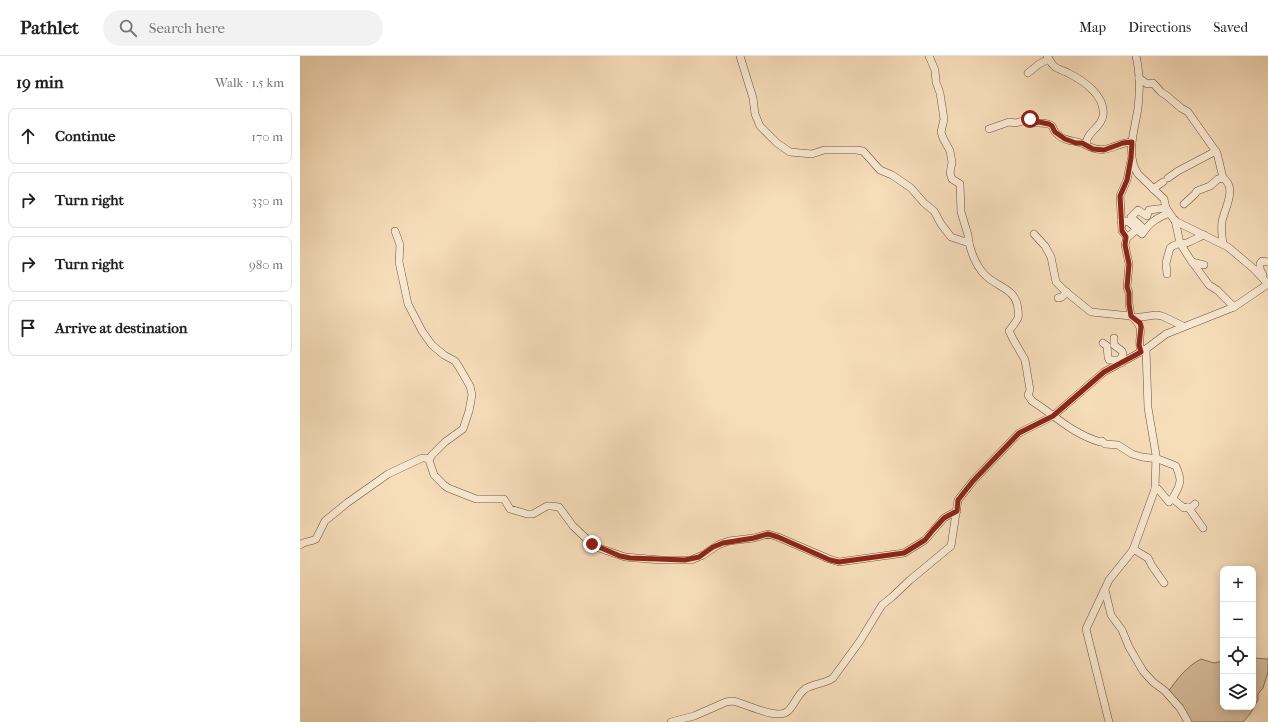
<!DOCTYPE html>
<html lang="en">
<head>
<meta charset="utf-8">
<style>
  :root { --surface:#fff; --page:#f2f2f2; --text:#202124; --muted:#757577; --line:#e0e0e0 }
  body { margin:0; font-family:"IM FELL French Canon",serif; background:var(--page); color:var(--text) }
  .controls { position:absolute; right:12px; bottom:12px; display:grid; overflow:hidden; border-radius:8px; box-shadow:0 2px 10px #0003 }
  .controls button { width:36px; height:36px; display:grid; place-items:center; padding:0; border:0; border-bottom:1px solid var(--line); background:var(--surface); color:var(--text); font:20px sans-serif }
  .stop { position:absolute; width:12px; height:12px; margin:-9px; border:3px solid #8f2418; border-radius:50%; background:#fff }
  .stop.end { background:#8f2418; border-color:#fff; box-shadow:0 1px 4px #0008 }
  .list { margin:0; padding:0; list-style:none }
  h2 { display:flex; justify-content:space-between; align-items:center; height:52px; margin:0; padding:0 16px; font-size:17px }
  h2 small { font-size:13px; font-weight:400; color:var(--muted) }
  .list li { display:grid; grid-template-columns:26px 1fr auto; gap:12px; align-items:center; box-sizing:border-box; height:56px; margin:0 8px 8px; padding:0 8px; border:1px solid var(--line); border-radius:8px }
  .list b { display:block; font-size:15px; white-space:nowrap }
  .list em { font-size:13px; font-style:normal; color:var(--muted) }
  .icon { flex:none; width:22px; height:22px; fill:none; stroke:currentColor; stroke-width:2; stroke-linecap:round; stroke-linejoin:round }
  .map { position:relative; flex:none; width:968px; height:666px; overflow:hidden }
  header { display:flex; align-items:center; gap:24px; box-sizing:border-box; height:56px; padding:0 20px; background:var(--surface); border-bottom:1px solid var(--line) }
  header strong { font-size:19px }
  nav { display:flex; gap:22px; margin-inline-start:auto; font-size:14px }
  .search { width:280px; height:36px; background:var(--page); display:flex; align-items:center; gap:10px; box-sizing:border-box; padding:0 14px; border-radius:22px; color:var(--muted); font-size:15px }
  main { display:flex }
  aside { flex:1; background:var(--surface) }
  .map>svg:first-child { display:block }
  .green { fill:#d8be9e; stroke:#8b7057 }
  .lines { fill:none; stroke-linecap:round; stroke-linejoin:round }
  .minor-casing { stroke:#6c523b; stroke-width:8 }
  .minor { stroke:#faead3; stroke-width:7 }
  .route { stroke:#8f2418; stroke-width:5 }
</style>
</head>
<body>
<header>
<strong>Pathlet</strong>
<div class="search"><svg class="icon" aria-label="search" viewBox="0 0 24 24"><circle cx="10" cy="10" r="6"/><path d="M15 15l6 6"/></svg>Search here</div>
<nav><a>Map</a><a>Directions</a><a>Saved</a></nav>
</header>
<main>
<aside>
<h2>19 min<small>Walk · 1.5 km</small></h2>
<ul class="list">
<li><svg class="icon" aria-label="ahead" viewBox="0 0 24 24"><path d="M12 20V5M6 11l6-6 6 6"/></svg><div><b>Continue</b></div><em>170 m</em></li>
<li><svg class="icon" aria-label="right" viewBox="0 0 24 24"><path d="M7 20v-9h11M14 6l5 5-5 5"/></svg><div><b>Turn right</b></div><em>330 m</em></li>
<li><svg class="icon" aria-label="right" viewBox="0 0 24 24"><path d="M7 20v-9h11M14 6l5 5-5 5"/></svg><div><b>Turn right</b></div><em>980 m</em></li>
<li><svg class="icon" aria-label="arrive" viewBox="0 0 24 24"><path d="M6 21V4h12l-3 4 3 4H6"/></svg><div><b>Arrive at destination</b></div></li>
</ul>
</aside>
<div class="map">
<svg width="968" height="666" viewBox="0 0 968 666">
  <rect width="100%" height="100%" fill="#f7debb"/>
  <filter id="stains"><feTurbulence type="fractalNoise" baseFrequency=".005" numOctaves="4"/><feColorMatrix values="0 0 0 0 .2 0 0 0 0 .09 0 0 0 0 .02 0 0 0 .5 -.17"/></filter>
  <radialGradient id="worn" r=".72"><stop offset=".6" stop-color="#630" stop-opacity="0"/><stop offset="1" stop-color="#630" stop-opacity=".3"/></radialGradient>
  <!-- green -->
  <path class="green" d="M953,602L968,603V616L963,632L958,638V644L950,658L943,666H890L868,636C878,622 886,611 901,603L914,607L923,605V651H953Z"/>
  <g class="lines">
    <defs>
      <g id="minor">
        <path d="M440,0L453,42L455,58L460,70L477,87L490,96L512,98L524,94H556L563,95L580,114L592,119L611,132L624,147L634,155L641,168L651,181L669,187C672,199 676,210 685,219C698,232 716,232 718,253C718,255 719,260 718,262C716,266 712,271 709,275L713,283L725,304L730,334L728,339L732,345C756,360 771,377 800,386L802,385L805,388L818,389L832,398L842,401L858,403L876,410C881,423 882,425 875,438C873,441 873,443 869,446L858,433H855"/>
        <polyline points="629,0 635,14 636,26 640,37 644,63 641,76 643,82 650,95 652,106 650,117 652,123 660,128 661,156 668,179 669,187"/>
        <path d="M747,0C749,3 751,7 754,10C758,14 763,14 768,17C784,25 806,40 803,60C801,72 786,76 786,89C806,100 812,88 832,86"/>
        <path d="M836,0C840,17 840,35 838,52C835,74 825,98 838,118L864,143L866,152L875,165L928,191L954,213L968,228"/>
        <polyline points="728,17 739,8 749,3"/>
        <path d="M839,22L847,28L853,27L861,36L867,40L881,52L888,56L917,97L923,122C938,132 924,153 922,166C921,174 922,181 923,188"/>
        <path d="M689,73L709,66L716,67L730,63L734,67C739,67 748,66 752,70C753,72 754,74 755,76C757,78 762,82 765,83C772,86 779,85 786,89"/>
        <polyline points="831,104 827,124 820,140 822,175 827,181 825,189 829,208 827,231 829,237 829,247 831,260"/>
        <polyline points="868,122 878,115 916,95"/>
        <polyline points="853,133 863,126"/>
        <polyline points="884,148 895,138 897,135 910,130 918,123 923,122"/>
        <path d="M821,164L829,166L842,178C850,166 857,162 869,157"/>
        <polyline points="875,164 880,187 890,203 909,229 917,234 934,251"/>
        <polyline points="734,178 745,190 751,201 756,226 765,235 791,256 831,260 834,262 856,259 862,260 883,270"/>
        <polyline points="827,181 828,181 841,170 831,161 838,154 847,160 849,154 866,152"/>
        <polyline points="892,206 904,209"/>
        <path d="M867,218L866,207L870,192C878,185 882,190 889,186C894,184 899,181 904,179"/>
        <polyline points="963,219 960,213 960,208 962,205 968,206"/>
        <polyline points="758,242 762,241 767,236"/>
        <path d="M833,262C847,274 836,280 841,296"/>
        <polyline points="814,282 814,289 822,295 823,298 820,304 821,307"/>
        <polyline points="803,287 807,290 808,301 809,304 820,304"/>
        <polyline points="129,404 134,419 144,429 148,432 176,443 204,443 210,453 227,458 233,458 247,450 251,450 259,451 273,470 292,488 299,492 325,501 361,504 391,504 403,499 418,489 429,485 454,482 468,478 478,481 529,503 539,506 604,497 625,484 644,462 657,455"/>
        <polyline points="873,443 884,452 888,451 903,472"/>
        <polyline points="888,451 892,451 895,448"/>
        <path d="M0,489C5,485 11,486 16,483L25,465L47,447L88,418L122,402H126L129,404L132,399L145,386L163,373L169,355L172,339L170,330L159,311L155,305L144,299L132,289L122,275L108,248L99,206L100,189L95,175"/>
        <polyline points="833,493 848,502 852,510 864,527"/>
        <polyline points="805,534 811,559 822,574 829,591 843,615 853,626 865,635 880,652 888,666"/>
        <path d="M371,666L394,660L426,646L432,645C446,647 477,665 488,655C495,649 496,640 505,633C514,627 525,628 533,622L560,585L582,549L592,541L610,524L651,490L658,444L673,425L719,377L753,360L804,316L846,293L866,278L934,251L968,228"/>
        <polyline points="809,666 786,573 809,524 833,494 855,433 856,399 848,352 846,293"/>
      </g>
    </defs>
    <!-- minor casing -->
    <use href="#minor" class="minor-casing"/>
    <!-- minor -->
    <use href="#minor" class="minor"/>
  </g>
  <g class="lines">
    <!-- route -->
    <polyline class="route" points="292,488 320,500 330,502 385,504 399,501 413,491 423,487 454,482 468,478 478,481 530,504 539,506 604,497 625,484 633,474 644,462 657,455 658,444 673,425 719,377 753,360 804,316 841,296 839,289 841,271 840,267 831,260 829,248 829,237 827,231 829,208 825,189 826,181 822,175 820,140 827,124 831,102 832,86 823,87 804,94 793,93 782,87 776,87 765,83 755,76 752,70 749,68 739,66 734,67 730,63"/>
  </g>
  <rect width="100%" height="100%" filter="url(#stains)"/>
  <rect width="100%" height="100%" fill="url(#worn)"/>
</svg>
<div class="controls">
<button>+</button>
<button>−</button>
<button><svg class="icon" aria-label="locate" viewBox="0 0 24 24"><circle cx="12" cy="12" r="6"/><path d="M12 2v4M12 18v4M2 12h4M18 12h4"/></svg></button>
<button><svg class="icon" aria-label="layers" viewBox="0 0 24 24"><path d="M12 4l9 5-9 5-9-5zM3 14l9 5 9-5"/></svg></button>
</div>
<div class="stop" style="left:730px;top:63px"></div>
<div class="stop end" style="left:292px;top:488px"></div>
</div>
</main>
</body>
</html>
